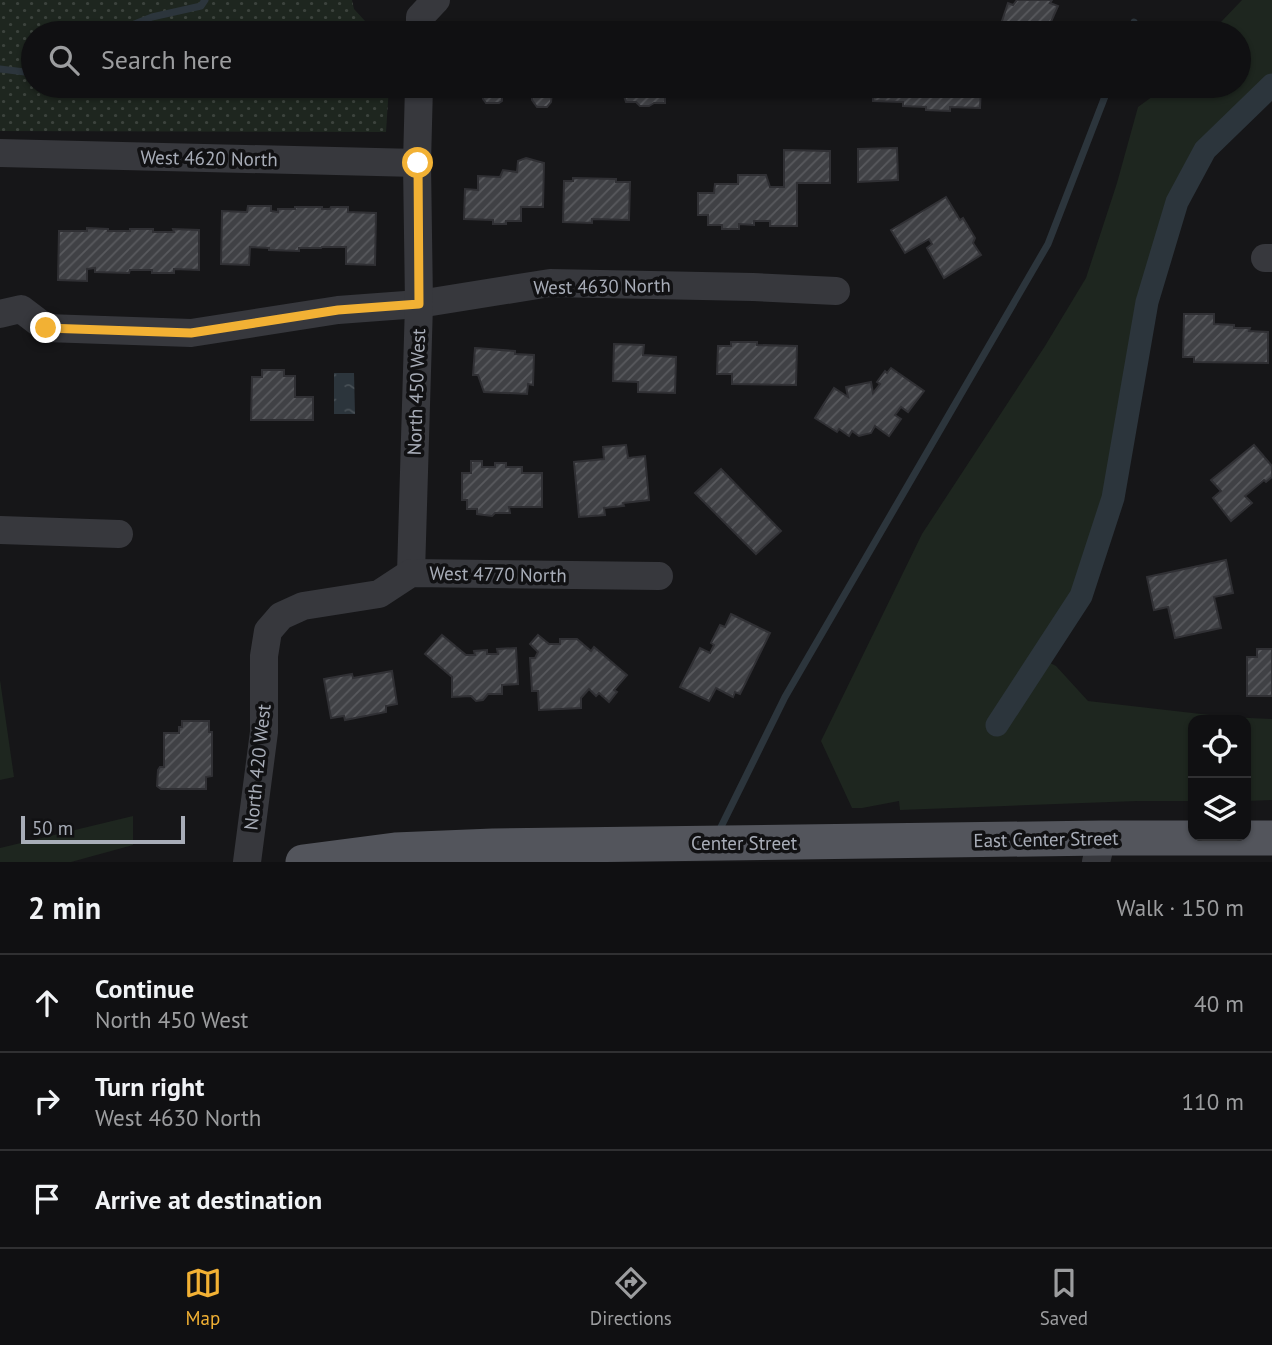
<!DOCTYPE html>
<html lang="en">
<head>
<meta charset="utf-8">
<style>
  :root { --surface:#101012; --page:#1e1e20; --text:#f1f3f6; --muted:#9c9d9f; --line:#303032; --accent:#f2b134 }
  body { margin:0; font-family:"PT Sans",sans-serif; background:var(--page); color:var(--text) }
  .controls { position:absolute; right:21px; bottom:21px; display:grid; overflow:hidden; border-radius:14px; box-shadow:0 2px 5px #0004 }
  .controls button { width:63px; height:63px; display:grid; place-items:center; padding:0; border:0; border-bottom:2px solid var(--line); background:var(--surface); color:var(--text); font:35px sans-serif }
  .scale { position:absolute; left:21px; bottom:18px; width:164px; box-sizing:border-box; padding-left:7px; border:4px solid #a8adb8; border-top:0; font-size:19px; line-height:24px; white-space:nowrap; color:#a8adb8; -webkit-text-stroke:5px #111113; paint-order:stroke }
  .stop { position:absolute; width:21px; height:21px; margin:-16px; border:5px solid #f2b134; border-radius:50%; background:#fff }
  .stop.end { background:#f2b134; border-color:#fff; box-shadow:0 2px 7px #0008 }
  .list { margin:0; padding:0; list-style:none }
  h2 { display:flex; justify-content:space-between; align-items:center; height:91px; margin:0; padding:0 28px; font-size:30px }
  h2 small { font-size:23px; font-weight:400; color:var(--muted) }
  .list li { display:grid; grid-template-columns:46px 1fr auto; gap:21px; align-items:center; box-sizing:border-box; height:98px; padding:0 28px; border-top:2px solid var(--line) }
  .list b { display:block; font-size:26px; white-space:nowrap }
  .list p { margin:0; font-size:23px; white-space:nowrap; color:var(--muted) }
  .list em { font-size:23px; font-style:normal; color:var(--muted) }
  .icon { flex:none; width:38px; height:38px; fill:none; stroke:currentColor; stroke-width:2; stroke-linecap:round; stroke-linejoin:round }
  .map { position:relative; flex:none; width:1272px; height:862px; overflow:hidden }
  .search { position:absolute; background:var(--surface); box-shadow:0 2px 5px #0004; left:21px; right:21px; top:21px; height:77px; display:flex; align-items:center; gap:18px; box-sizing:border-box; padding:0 24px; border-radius:38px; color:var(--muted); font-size:26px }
  .sheet { height:385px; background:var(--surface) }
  nav { display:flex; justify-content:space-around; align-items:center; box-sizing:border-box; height:98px; border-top:2px solid var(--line); background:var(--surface); font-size:19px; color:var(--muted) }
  nav a { display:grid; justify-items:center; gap:4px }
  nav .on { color:var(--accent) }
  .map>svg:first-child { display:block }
  .green { fill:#1e261f }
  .park { fill:url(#park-dots) }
  .water { fill:url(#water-ripples) }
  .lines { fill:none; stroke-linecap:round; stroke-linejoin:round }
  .stream { stroke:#2c353c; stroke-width:7 }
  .canal { stroke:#2c353c; stroke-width:23 }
  .building { fill:url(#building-hatch); stroke:#303034; stroke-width:2 }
  .minor { stroke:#37383d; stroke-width:28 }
  .major { stroke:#53555c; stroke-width:35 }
  .route { stroke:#f2b134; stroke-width:9 }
  .labels { text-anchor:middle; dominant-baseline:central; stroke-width:7; stroke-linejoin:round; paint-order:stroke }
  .street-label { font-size:19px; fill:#a8adb8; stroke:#111113 }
</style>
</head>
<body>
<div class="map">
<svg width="1272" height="862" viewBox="0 0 1272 862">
  <defs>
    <pattern id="park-dots" width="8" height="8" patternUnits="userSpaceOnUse" patternTransform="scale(1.75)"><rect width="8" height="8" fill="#1e261f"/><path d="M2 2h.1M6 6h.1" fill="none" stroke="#3c433d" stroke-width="1.8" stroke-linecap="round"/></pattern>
    <pattern id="water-ripples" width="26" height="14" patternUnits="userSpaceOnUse" patternTransform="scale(1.75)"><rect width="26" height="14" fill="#2c353c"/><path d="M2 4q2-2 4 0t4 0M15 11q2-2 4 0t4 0" fill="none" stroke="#485056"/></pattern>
    <pattern id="building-hatch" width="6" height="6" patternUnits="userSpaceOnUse" patternTransform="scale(1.75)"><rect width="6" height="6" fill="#404145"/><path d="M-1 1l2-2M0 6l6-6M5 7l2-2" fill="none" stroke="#595a5e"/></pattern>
  </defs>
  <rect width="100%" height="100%" fill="#161618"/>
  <!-- green -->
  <g class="green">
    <polygon points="1242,0 1272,0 1272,78 1198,149 1165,226 1128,376 1109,497 1073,591 1035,655 1056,666 1088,701 1227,717 1272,719 1272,800 1246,801 1246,720 1193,720 1193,801 1137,801 900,810 899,801 862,808 852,808 821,741 922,534 1045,346 1086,278 1117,183 1138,107 1167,86 1239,86 1239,33 1228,33 1221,22"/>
    <polygon points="0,680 14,777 0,780"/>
    <polygon points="133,816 133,845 71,862 0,862 0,848"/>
  </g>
  <!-- park -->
  <polygon class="park" points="0,0 352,0 354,9 376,33 33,33 33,86 389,86 386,132 0,131"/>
  <!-- water -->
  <polygon class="water" points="334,373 354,373 355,414 334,414"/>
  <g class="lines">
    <!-- stream -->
    <g class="stream">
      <polyline points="112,33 152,17 201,6 205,0"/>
      <polyline points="1130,33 1134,22"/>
      <polyline points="0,69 33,73"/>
      <polyline points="718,833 785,697 1048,244 1109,86"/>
    </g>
    <!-- canal -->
    <polyline class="canal" points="997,725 1081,596 1113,498 1147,302 1177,202 1205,150 1272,85"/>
  </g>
  <!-- building -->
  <g class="building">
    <polygon points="1017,0 1052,0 1050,3 1058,6 1050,24 1047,23 1045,29 1052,31 1051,33 1000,33 999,30 1008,3 1013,5"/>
    <polygon points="483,86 547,86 552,93 551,102 547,107 537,107 532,100 532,96 502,95 502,101 499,103 486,103 483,99"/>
    <polygon points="611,86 672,86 665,89 665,103 654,103 649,106 640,106 636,102 626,102 623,93 620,91 620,94 611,94"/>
    <polygon points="746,86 818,86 818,95 775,95 775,92 746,92"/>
    <polygon points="873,86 981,86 980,108 950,107 950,111 926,110 926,107 903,106 903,102 873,101"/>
    <polygon points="897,148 898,180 858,182 858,149"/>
    <polygon points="784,150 830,151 830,183 797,183 797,226 770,226 770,221 754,221 754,225 739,224 739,229 722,229 722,225 708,225 708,215 698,215 698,193 714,193 715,184 738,184 738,175 766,175 770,187 784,187"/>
    <polygon points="526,158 544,163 543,207 521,207 521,221 506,221 506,224 493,224 493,220 464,219 465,189 478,190 478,176 500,177 503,170 517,172 518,161"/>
    <polygon points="573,178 616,179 616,182 630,182 629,220 592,219 592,223 563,222 564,181 573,181"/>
    <polygon points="946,197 960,220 963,218 975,238 973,243 981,255 944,278 927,248 932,244 929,239 905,253 891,230"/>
    <polygon points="248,206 271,206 271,211 278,212 278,209 295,209 295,207 322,207 322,209 330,209 331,207 348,207 348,212 376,213 375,265 346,264 346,247 322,247 321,248 299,248 299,251 269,250 269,248 250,247 249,265 221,264 222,211 247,212"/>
    <polygon points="87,228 108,229 108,231 130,231 130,229 153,229 153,232 174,232 173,229 199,230 199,270 174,269 174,273 152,273 152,270 130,270 129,273 95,272 95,268 87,269 87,281 58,280 59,231 87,231"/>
    <polygon points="1184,314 1214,314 1214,324 1234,325 1234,328 1250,328 1249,331 1268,332 1268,363 1194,362 1194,357 1183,357"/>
    <polygon points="731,342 757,342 757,345 797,346 796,385 732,384 732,374 717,374 718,346 731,346"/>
    <polygon points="614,344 644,345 643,355 676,357 675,393 638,392 638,382 613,381"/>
    <polygon points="475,348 515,351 515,354 534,355 533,385 528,384 527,394 484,392 478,375 473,375"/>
    <polygon points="891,368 924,391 908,412 901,407 895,415 901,419 889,436 875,426 871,433 859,436 852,431 849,436 839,429 837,432 815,418 834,388 848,397 846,387 871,382 873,393 880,384 877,382 885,371 887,373"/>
    <polygon points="262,370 284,370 284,376 295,376 295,397 313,397 313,420 251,420 252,377 262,377"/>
    <polygon points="626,445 628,458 645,456 649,500 623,503 624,506 604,508 605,515 579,517 574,462 604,459 603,447"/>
    <polygon points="1254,445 1272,466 1272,477 1266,482 1264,480 1245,496 1252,503 1231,521 1213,498 1221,491 1211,480"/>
    <polygon points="471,461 482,461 482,467 495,467 495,463 506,463 506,467 522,467 522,473 542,473 542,507 509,507 510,513 495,513 492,516 477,514 477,509 467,509 467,500 462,500 462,473 471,473"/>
    <polygon points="721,469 781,531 756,554 695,493"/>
    <polygon points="1226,560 1233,593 1214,597 1221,628 1175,638 1168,607 1154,610 1147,577"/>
    <polygon points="731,614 770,633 740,694 735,692 733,697 716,688 709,701 680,687 700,648 710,653 714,645 711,643 720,625 725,627"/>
    <polygon points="442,635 466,655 475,655 474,651 487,650 487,654 498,654 497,649 516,648 518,684 502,685 502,694 488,694 483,700 476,701 471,696 452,697 452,677 425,654"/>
    <polygon points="538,635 549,644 560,644 560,639 577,639 591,651 594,647 627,675 614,690 617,692 609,702 599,693 596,696 589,689 581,698 581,708 539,710 538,691 532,691 530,658 535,658 538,652 530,644"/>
    <polygon points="1257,649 1272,649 1272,696 1247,696 1247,657 1257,657"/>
    <polygon points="392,671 397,704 386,706 386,712 345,720 344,716 331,718 324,679 352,674 353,678"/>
    <polygon points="182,721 209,721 209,732 212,732 212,776 206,777 206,789 161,789 157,786 158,770 160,767 164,767 164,733 179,733 179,727 182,727"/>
  </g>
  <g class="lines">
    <!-- minor -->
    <g class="minor">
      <polyline points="420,33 420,17 436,0"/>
      <polyline points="0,153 417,163"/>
      <polyline points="1265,258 1272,258"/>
      <polyline points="0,314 21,309 46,328 191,333 338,310 419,304 550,283 753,287 836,291"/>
      <polyline points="0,530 119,534"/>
      <polyline points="411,573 419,304 417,163 419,86"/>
      <polyline points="247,862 264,732 264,656 268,631 281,616 303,606 379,594 411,573 659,576"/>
      <polyline points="1096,862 1102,838"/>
    </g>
    <!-- major -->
    <polyline class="major" points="303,862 395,850 493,846 1102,838 1272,838"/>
  </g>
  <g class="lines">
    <!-- route -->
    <polyline class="route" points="46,328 191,333 338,310 419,304 418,163"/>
  </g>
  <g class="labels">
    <!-- street labels -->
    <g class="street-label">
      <text transform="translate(209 158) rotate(1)">West 4620 North</text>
      <text transform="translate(602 286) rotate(-1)">West 4630 North</text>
      <text transform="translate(416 392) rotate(-88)">North 450 West</text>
      <text transform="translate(498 574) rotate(1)">West 4770 North</text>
      <text transform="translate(257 767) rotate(-84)">North 420 West</text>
      <text transform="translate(1046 839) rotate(-1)">East Center Street</text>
      <text x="744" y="843">Center Street</text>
    </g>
  </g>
</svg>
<div class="controls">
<button><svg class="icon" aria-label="locate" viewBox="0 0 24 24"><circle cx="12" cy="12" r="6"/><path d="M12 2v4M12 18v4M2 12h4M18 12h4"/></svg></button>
<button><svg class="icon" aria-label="layers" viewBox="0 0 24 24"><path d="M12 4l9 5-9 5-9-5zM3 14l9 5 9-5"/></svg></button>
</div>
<div class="scale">50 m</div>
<div class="stop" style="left:418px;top:163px"></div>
<div class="stop end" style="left:46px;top:328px"></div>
<div class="search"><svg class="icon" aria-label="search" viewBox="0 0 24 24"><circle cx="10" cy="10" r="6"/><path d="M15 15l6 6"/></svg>Search here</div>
</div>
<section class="sheet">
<h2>2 min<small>Walk · 150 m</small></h2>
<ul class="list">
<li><svg class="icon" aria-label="ahead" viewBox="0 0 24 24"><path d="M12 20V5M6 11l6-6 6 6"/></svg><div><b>Continue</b><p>North 450 West</p></div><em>40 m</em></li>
<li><svg class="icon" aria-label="right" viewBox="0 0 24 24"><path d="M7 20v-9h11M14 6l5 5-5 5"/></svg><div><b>Turn right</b><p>West 4630 North</p></div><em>110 m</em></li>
<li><svg class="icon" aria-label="arrive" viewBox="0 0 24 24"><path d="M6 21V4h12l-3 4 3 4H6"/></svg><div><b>Arrive at destination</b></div></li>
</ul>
</section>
<nav>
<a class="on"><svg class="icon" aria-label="map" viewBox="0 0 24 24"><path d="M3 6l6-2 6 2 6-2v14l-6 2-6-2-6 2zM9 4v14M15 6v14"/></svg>Map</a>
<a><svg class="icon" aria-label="directions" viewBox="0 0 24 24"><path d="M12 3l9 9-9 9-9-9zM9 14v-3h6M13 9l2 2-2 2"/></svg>Directions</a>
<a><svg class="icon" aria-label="saved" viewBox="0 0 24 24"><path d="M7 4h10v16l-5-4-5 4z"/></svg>Saved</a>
</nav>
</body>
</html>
